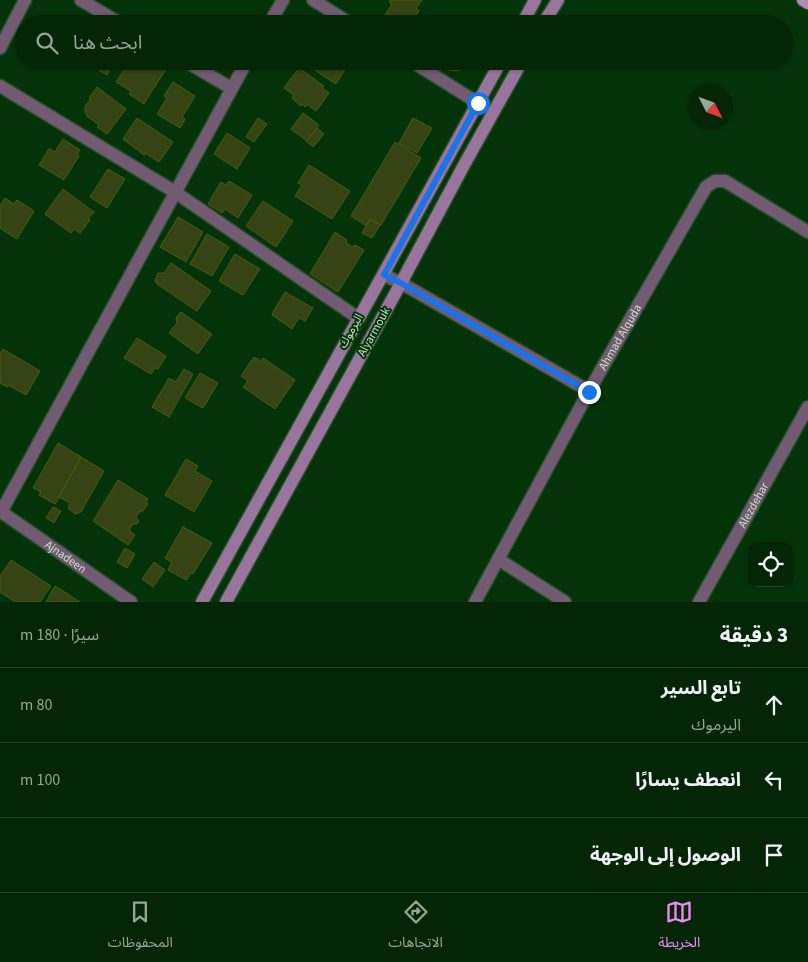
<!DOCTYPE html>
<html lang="ar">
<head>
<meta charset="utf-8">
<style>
  :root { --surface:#042607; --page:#0d2e11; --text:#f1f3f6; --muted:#97a59b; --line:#254328; --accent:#ee8bf8 }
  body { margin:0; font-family:"Source Sans 3","Noto Sans Arabic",sans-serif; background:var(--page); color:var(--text); direction:rtl }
  .controls { position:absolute; right:15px; bottom:15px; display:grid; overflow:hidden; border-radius:10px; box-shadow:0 1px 4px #0004 }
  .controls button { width:45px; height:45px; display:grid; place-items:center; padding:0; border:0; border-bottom:1px solid var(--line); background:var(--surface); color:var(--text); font:25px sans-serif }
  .compass { position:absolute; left:688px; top:85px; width:45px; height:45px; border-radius:50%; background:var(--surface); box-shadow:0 1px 4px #0004; rotate:132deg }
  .stop { position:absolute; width:15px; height:15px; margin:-11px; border:4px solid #1a73e8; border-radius:50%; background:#fff }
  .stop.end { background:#1a73e8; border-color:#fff; box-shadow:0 1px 5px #0008 }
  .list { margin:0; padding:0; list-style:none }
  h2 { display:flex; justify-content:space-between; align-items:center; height:65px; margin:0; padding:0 20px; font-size:21px }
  h2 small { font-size:16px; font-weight:400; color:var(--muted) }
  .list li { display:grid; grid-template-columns:32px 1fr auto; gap:15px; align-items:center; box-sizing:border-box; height:75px; padding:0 20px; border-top:1px solid var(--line) }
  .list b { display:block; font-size:19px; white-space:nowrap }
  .list p { margin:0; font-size:16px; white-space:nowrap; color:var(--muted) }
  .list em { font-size:16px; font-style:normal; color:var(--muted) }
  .icon { flex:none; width:28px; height:28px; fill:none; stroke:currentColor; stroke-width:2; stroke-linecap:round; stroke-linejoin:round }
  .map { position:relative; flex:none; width:808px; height:602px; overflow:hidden; direction:ltr }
  .search { position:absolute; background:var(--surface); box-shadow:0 1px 4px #0004; left:15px; right:15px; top:15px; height:55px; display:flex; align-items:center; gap:12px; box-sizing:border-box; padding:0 18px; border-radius:28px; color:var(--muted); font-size:19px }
  .sheet { height:290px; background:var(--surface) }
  nav { display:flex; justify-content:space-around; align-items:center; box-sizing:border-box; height:70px; border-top:1px solid var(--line); background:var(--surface); font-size:14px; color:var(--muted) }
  nav a { display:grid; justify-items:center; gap:2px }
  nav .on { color:var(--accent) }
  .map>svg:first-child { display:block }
  .building { fill:#354315; stroke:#485d09 }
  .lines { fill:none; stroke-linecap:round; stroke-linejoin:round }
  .street-casing { stroke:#244f27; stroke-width:15 }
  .secondary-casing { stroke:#244f27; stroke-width:15 }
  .primary-casing { stroke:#244f27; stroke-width:15 }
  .street { stroke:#715a72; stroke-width:12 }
  .secondary { stroke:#99749c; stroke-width:12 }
  .primary { stroke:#b889bb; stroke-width:12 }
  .route { stroke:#1a73e8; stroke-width:6 }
  .labels { text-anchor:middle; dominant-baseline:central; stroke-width:4; stroke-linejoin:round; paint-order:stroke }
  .street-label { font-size:12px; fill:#c6e4c5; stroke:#053309 }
</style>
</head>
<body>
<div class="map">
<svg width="808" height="602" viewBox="0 0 808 602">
  <rect width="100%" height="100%" fill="#053309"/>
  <!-- building -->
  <g class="building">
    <polygon points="391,0 422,0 416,8 419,11 415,17 412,16 407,24 395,24 384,16 392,4 389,2"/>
    <polygon points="471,19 480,24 469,24"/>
    <polygon points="84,61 115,61 107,75"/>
    <polygon points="135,61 147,63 154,61 166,69 144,104 129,94 131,91 116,82 127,65 131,68"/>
    <polygon points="318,61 350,61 336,84 313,69"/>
    <polygon points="430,61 472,61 468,68 456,71 427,66"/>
    <polygon points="299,68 324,86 322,88 329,93 316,111 307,104 305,107 303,104 301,106 292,98 294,95 284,88"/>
    <polygon points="173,82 195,96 182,117 185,119 180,128 157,114 167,98 164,96"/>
    <polygon points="97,87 126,109 107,134 97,127 99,125 88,117 85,112 85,106 90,100 89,98"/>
    <polygon points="303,113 319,125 307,141 291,129"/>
    <polygon points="137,118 173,142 159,162 145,153 144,155 123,139"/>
    <polygon points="258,118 267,124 254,142 246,137"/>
    <polygon points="413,118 432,128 417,153 399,143"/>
    <polygon points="317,128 324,134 313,147 306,141"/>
    <polygon points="227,133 250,148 237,169 214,154"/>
    <polygon points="63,139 80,150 77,154 79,156 64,180 39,165 49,149 55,152"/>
    <polygon points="395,142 421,158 381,225 370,219 367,226 351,216"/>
    <polygon points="309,165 350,191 332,219 295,196 302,185 298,183"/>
    <polygon points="108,169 125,179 107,208 90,197"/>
    <polygon points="229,181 252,195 238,218 225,209 222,213 208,204 221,182 226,185"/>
    <polygon points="63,189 94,212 88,219 90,220 80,233 74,229 71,233 45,214"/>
    <polygon points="5,198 14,204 17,200 34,211 17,239 0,228 0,206"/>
    <polygon points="263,201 293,221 276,247 246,226"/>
    <polygon points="178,217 203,232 186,262 160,247"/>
    <polygon points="370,219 380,225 372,238 362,233"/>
    <polygon points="335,232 347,240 346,243 353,247 355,245 364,250 338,292 310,274"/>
    <polygon points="207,234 229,247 212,276 190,264"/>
    <polygon points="235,254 260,269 243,295 219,281"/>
    <polygon points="171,263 211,291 197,311 157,284 155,281 158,273 164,273"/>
    <polygon points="285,292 313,308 305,321 299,318 292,329 272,315 274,310"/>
    <polygon points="181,312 212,334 198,354 169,333 177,323 176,318"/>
    <polygon points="137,338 166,356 158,369 155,368 151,374 124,358"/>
    <polygon points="3,349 40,371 26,395 8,385 7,387 0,383 0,354"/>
    <polygon points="254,357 261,361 263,358 295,380 275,409 243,387 248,381 241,376"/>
    <polygon points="184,369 193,374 169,417 152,407 169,378 176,382"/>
    <polygon points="200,373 218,383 203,408 185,398"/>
    <polygon points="58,443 81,457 55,504 39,495 41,492 33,488"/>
    <polygon points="81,457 104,471 81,512 75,514 68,508 70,503 59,497"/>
    <polygon points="186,459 198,466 195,471 212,481 194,512 165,495"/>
    <polygon points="118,480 148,499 146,502 148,504 142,512 140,511 136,517 139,521 137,524 133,524 129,530 135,535 128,545 93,521"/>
    <polygon points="53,507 61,511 54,523 46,518"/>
    <polygon points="183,527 212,543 193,574 191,573 186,580 168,570 172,562 165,558"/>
    <polygon points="125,548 135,554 127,568 117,562"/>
    <polygon points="11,560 51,586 40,602 15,602 0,592 0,576"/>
    <polygon points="154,562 165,570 153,587 142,579"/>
    <polygon points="55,586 80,602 46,602"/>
  </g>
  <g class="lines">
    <defs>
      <g id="street">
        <polyline points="81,0 121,24"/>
        <polyline points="313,0 351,24"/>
        <polyline points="269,24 283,0"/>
        <polyline points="0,48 25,0"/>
        <polyline points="185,61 231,88"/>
        <polyline points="411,61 478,103"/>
        <polyline points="0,86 175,192 358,318"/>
        <polyline points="384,275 401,283 589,391"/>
        <path id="s1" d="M0,511L131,602"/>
        <polyline points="1,512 247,61"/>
        <polyline points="498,559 565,602"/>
        <path id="s2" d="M475,602L589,391L706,187L715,181H725L808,232"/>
        <path id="s3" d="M699,602L808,407"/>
      </g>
      <g id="secondary">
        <polyline points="522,24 535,0"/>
        <polyline points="543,24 558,0"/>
        <polyline points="202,602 501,61"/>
        <polyline points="226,602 401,283 464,165 522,61"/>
      </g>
      <polyline id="primary" points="803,0 808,3"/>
    </defs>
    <!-- street casing -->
    <use href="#street" class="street-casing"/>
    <!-- secondary casing -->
    <use href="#secondary" class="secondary-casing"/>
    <!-- primary casing -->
    <use href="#primary" class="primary-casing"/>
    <!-- street -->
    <use href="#street" class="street"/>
    <!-- secondary -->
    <use href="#secondary" class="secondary"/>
    <!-- primary -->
    <use href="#primary" class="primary"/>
  </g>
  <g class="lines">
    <!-- route -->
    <polyline class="route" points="478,103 384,275 401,283 589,392"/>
  </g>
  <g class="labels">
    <!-- street labels -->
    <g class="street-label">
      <text transform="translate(351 331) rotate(-61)">اليرموك</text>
      <text transform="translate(374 332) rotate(-61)">Alyarmouk</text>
      <text stroke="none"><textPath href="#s2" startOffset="302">Ahmad Alquda</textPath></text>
      <text stroke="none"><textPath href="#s3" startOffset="111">Alezdehar</textPath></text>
      <text stroke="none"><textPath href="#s1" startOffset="80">Ajnadeen</textPath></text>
    </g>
  </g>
</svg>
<div class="controls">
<button><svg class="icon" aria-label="locate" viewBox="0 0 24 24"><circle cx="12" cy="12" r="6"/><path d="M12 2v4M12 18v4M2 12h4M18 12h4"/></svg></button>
</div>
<svg class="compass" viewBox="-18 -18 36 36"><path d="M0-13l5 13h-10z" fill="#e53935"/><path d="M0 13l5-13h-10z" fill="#97a59b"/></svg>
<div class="stop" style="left:478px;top:103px"></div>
<div class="stop end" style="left:589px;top:392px"></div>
<div class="search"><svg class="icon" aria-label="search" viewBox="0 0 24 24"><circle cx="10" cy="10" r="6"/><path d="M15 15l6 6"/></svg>ابحث هنا</div>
</div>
<section class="sheet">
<h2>3 دقيقة<small>سيرًا · 180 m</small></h2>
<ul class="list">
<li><svg class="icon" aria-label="ahead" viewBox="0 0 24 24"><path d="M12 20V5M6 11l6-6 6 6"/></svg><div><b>تابع السير</b><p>اليرموك</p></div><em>80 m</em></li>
<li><svg class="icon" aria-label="left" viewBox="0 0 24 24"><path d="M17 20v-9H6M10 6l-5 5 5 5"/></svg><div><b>انعطف يسارًا</b></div><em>100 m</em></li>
<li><svg class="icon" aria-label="arrive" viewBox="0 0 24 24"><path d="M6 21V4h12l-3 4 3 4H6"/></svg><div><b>الوصول إلى الوجهة</b></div></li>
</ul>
</section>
<nav>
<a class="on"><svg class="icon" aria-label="map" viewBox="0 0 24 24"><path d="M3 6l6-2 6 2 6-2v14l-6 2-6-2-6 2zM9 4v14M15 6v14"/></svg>الخريطة</a>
<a><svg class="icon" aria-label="directions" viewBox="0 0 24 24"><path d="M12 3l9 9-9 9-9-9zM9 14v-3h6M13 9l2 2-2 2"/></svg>الاتجاهات</a>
<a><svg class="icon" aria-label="saved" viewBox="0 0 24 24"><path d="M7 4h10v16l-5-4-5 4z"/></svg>المحفوظات</a>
</nav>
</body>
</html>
